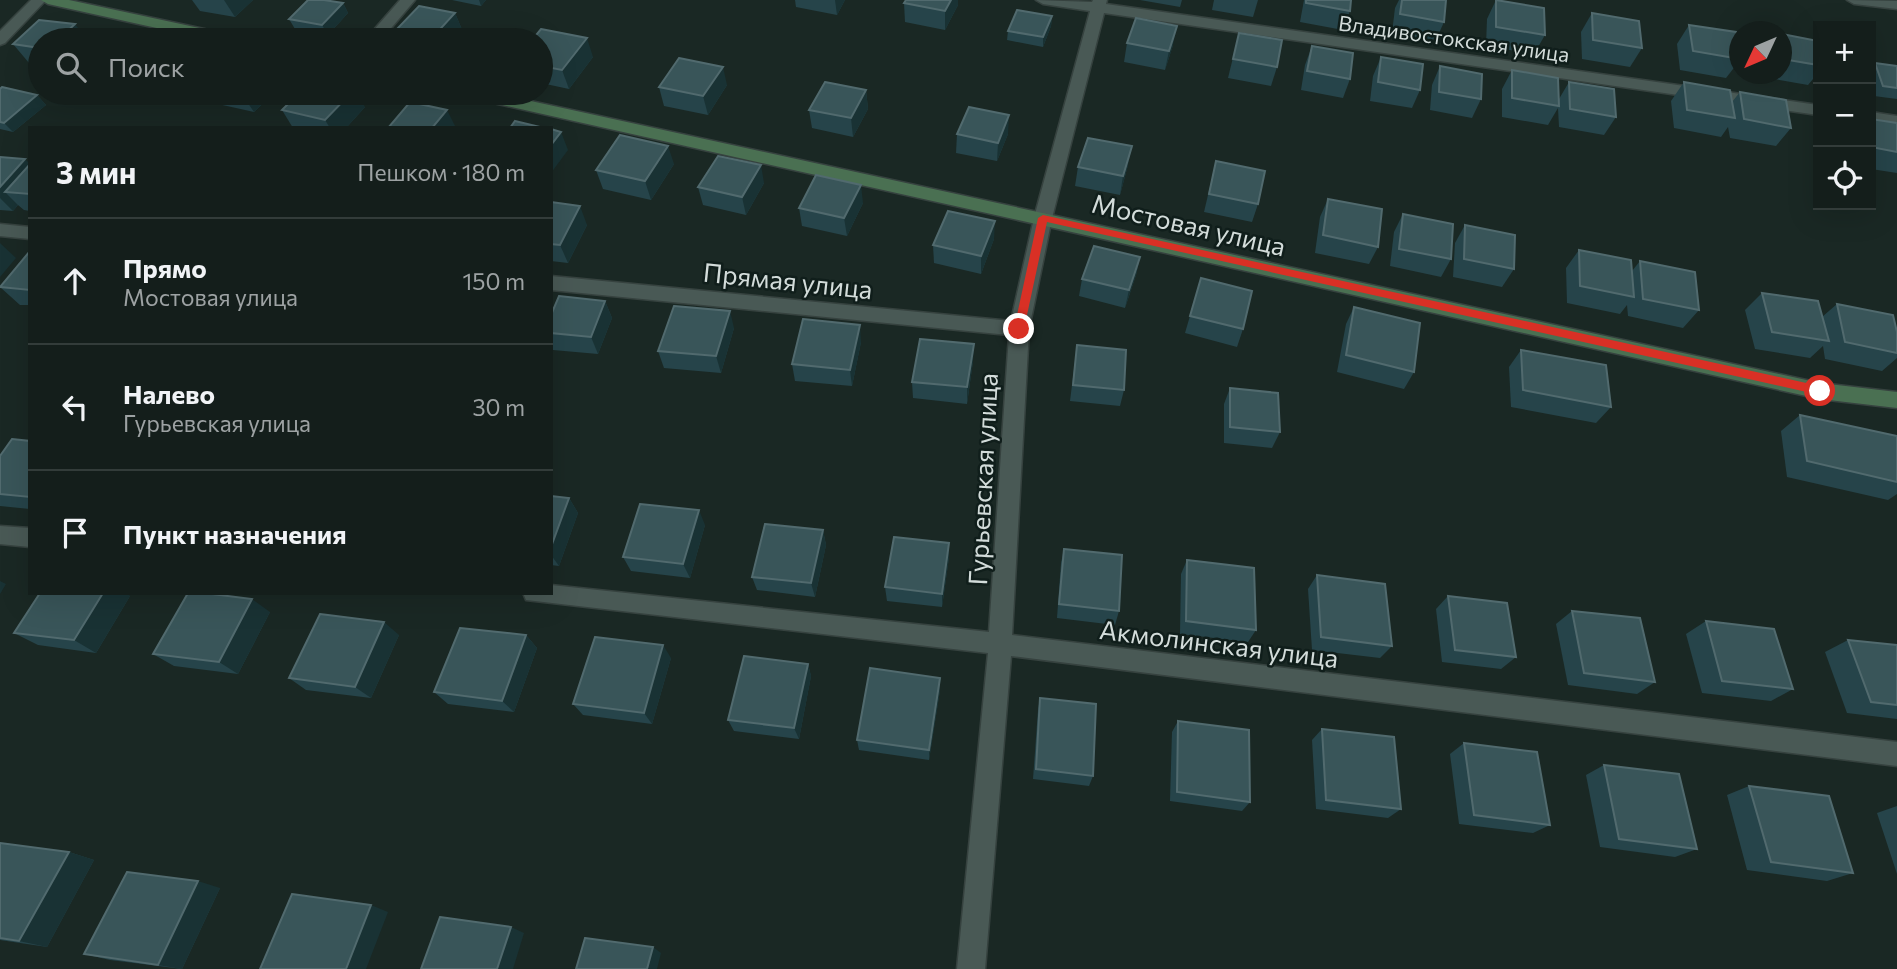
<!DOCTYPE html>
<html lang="ru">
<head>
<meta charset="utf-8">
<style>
  :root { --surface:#141e1b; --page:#1d2724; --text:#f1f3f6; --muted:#9da2a3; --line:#333c3a }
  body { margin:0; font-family:Commissioner,sans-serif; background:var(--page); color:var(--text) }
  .controls { position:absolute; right:21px; top:21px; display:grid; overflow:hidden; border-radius:0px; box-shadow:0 7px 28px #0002 }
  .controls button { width:63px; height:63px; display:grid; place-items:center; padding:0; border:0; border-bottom:2px solid var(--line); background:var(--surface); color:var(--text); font:35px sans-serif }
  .compass { position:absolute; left:1729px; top:21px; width:63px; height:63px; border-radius:50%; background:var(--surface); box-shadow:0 7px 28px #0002; rotate:226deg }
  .stop { position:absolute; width:21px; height:21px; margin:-16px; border:5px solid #d93025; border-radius:50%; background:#fff }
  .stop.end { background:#d93025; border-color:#fff; box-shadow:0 2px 7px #0008 }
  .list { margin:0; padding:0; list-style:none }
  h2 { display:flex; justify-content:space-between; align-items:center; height:91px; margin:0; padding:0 28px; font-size:30px }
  h2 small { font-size:23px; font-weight:400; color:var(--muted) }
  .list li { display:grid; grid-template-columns:46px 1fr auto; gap:21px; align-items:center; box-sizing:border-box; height:126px; padding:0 28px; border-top:2px solid var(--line) }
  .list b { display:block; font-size:26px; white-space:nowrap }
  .list p { margin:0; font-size:23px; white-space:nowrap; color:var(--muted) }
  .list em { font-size:23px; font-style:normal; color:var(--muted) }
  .icon { flex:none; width:38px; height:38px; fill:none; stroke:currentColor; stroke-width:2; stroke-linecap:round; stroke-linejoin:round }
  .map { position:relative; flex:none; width:1897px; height:969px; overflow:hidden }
  .search { position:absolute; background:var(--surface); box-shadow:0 7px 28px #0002; left:28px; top:28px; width:525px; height:77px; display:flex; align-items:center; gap:18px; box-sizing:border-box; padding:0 24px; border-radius:38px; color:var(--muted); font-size:26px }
  .panel { position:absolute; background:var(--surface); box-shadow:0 7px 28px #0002; left:28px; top:126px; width:525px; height:469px; border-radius:0px }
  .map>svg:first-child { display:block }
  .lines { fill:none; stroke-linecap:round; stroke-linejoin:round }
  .street-casing { stroke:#36423f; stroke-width:3 }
  .secondary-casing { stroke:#36423f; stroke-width:3 }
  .street { fill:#495955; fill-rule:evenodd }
  .secondary { fill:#4a7052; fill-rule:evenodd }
  .wall { fill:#26444a }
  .shaded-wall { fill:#193234 }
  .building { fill:#395559; stroke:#516a6e; stroke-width:2 }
  .route { fill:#d93025 }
  .labels { text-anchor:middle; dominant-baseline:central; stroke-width:5; stroke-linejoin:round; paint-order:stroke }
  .far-street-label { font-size:21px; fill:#d3dcda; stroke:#101e1b }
  .street-label { font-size:26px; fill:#d3dcda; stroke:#101e1b }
</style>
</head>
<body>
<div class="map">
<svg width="1897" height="969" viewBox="0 0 1897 969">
  <rect width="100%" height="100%" fill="#1a2824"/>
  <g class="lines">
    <defs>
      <g id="street">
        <polygon points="31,0 46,0 5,43 0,45 0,31"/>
        <polygon points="400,0 415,0 381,40 365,40"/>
        <polygon points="1036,0 1092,2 1093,0 1107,0 1106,4 1818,105 1818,115 1104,13 1052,218 1029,329 1012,635 1897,742 1897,766 1011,656 985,969 957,969 988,653 526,600 523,593 551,593 551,585 989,632 1009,335 551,290 551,276 1011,321 1034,218 1090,11 1043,4"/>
        <polygon points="1847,0 1897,1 1897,9 1854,4"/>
        <polygon points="1871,112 1897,116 1897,126 1871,122"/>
        <polygon points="0,224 30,227 30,239 0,236"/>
        <polygon points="0,526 30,528 30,547 0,544"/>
      </g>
      <g id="secondary">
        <polygon points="41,0 69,0 232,35 240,40 211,40 48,4"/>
        <polygon points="463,93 494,93 1820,383 1897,392 1897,408 1820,399 471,98"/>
      </g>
    </defs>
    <!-- street casing -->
    <use href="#street" class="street-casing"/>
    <!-- secondary casing -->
    <use href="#secondary" class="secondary-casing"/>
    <!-- street -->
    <use href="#street" class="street"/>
    <!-- secondary -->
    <use href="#secondary" class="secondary"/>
  </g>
  <!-- wall -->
  <g class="wall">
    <polygon points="192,0 253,0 235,17 200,11"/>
    <polygon points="452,0 486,0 481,6"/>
    <polygon points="795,0 845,0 837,15 796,7"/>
    <polygon points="1140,0 1182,0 1180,7"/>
    <polygon points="1214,0 1258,0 1253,17 1212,10"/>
    <polygon points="1304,0 1351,0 1350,11 1343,30 1300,22"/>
    <polygon points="1399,0 1446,0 1444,22 1436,40 1392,33 1395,8"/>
    <polygon points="1496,0 1545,35 1534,54 1486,46 1487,19"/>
    <polygon points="343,3 348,13 328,35 295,29 289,19"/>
    <polygon points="904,3 958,5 945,30 905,22"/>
    <polygon points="455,13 463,32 456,40 400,40 395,31"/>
    <polygon points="1592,13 1642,48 1630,67 1582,59 1581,32"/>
    <polygon points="1052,16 1051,26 1043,47 1007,40 1008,31"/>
    <polygon points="1689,25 1740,54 1740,60 1726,78 1680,70 1677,44"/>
    <polygon points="1239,33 1277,67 1271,86 1228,78"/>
    <polygon points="1782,34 1818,43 1818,73 1808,85 1763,77 1762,74 1782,74"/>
    <polygon points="541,40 593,57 569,89 541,83"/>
    <polygon points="1127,43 1173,45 1165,70 1124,62"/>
    <polygon points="13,44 40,48 40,65 29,63"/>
    <polygon points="1312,46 1350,79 1343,98 1301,90 1305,65"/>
    <polygon points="1381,57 1420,90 1412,108 1370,101 1373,76"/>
    <polygon points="1875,63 1897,66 1897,99 1874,96 1871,86 1871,67"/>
    <polygon points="1440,66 1481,99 1472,118 1430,110 1432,85"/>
    <polygon points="1512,70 1559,99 1569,82 1616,117 1604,135 1559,127 1558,108 1548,125 1502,117 1502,89"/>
    <polygon points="1684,82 1732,102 1740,92 1791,128 1776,146 1730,138 1728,127 1721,137 1674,128 1671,101"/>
    <polygon points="727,85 708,115 664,106 659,87"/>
    <polygon points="0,89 37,95 46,105 13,132 0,129"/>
    <polygon points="866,90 868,109 853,137 812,128 809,110"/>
    <polygon points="211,93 274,93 254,112 218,104"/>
    <polygon points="365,107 346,128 293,128 282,110"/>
    <polygon points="1871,119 1897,123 1897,173 1871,169"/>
    <polygon points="957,134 1008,134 997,161 956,153"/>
    <polygon points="0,157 30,164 30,211 24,210 18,205 13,211 0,210"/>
    <polygon points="1216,161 1258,204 1252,222 1204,212"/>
    <polygon points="674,164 651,200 603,189 596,170"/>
    <polygon points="1128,165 1120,195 1075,186 1078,167"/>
    <polygon points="764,183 746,215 703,205 698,187"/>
    <polygon points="1328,199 1378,247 1369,264 1315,253 1320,217"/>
    <polygon points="551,202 587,225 568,263 551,261"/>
    <polygon points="863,203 847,236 802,226 799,208"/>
    <polygon points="1403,214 1451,259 1441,277 1390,266 1394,232"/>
    <polygon points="1465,225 1514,269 1502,287 1453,277 1455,243"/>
    <polygon points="994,239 981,274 934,263 933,245"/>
    <polygon points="1579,250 1632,271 1640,261 1699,310 1683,328 1628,316 1627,305 1620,314 1567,303 1566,268"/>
    <polygon points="30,251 30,305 20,305 0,287"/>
    <polygon points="1140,257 1136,275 1125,308 1079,296 1082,279"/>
    <polygon points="1201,278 1243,329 1237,347 1185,333"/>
    <polygon points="1762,293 1822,317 1837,304 1897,332 1897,358 1882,371 1825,359 1823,346 1810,358 1755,349 1745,310"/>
    <polygon points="605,301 612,318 598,354 553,350 551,347 551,315"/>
    <polygon points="1354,307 1414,372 1404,389 1337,372 1346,324"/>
    <polygon points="734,328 721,373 664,368 658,351"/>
    <polygon points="861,342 852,386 795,381 792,364"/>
    <polygon points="1077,345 1124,390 1120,406 1070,401"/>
    <polygon points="1521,350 1611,407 1596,423 1511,407 1509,367"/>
    <polygon points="973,361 967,404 913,398 912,382"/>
    <polygon points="1230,388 1280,432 1272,448 1224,443 1224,404"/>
    <polygon points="1800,415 1897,436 1897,494 1888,500 1787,477 1781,431"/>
    <polygon points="30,441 30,509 0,506 0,456"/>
    <polygon points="551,496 569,498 578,513 559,566 551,565"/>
    <polygon points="705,525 690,578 631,571 623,557"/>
    <polygon points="823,530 826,545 815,597 757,590 752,577"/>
    <polygon points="949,543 949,557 942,607 887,601 885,587"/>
    <polygon points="1064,549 1119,611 1115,625 1057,618 1061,563"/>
    <polygon points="1187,560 1256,630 1248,642 1180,634 1181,574"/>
    <polygon points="1317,575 1392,646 1380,658 1312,650 1308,589"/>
    <polygon points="130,596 96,653 38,645 14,633"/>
    <polygon points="1448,596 1516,657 1501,669 1442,662 1436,609"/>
    <polygon points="1572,611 1655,682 1637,694 1568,685 1556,624"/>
    <polygon points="270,612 238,674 174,666 153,654"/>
    <polygon points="1706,621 1793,689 1771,701 1702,693 1686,634"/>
    <polygon points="399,635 371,698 306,690 289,678"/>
    <polygon points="526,635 537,648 514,712 448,704 434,692"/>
    <polygon points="1848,640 1897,645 1897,719 1847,713 1825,652"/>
    <polygon points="671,658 652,724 583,715 573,704"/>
    <polygon points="808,664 811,676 799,739 734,731 728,720"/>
    <polygon points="940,690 929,760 859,750 857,740"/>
    <polygon points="1040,698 1093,776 1089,786 1033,779 1038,710"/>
    <polygon points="1178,721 1250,802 1242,811 1170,801 1172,732"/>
    <polygon points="1322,729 1401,809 1388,818 1316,809 1312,740"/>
    <polygon points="1464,743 1550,825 1533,833 1459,824 1450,754"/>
    <polygon points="1604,765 1697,849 1675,857 1600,847 1586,775"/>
    <polygon points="1749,786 1853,873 1827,881 1747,870 1727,795"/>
    <polygon points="1897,806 1897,874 1877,813"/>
    <polygon points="0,843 69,852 94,860 47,947 0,940"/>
    <polygon points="220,888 182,969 110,960 84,954"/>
  </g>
  <!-- shaded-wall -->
  <g class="shaded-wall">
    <polygon points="224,0 253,0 235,17"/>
    <polygon points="479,0 486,0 481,6"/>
    <polygon points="835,0 845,0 837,15"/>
    <polygon points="951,0 958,0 958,5 945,30 945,11"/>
    <polygon points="343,3 348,13 328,35 322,25"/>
    <polygon points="455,13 463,32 456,40 433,40 432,38"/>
    <polygon points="1052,16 1051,26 1043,47 1043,37"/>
    <polygon points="75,24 87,40 58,40"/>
    <polygon points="1177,26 1173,45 1165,70 1169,51"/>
    <polygon points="587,38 593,57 569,89 562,70"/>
    <polygon points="723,67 727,85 708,115 703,96"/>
    <polygon points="866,90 868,109 853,137 851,118"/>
    <polygon points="241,93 274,93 254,112"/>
    <polygon points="351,93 357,93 365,107 346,128 330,128 325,120"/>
    <polygon points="37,95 46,105 13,132 4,123"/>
    <polygon points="447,110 456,128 432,128"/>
    <polygon points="1009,115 1008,134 997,161 998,143"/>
    <polygon points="561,132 568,150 551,173 551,145"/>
    <polygon points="668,146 674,164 651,200 645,181"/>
    <polygon points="1132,146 1128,165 1120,195 1123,176"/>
    <polygon points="25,159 30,164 5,192 18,205 13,211 0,198 0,187"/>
    <polygon points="761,165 764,183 746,215 742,197"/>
    <polygon points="861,185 863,203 847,236 844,218"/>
    <polygon points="580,206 587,225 568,263 560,245"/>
    <polygon points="995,221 994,239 981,274 981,256"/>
    <polygon points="0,243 16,258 0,277"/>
    <polygon points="1140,257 1136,275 1125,308 1129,290"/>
    <polygon points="605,301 612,318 598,354 591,337"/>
    <polygon points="730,311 734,328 721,373 716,356"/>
    <polygon points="860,325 861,342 852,386 850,370"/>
    <polygon points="974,344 973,361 967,404 967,387"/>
    <polygon points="569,498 578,513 559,566 551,555 551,547"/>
    <polygon points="699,510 705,525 690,578 683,564"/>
    <polygon points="823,530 826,545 815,597 811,583"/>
    <polygon points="949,543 949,557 942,607 942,594"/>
    <polygon points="0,581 6,584 0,594"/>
    <polygon points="103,593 127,593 130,596 96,653 74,640"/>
    <polygon points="252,599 270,612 238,674 219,662"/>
    <polygon points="384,622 399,635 371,698 355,687"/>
    <polygon points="526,635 537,648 514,712 502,701"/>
    <polygon points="663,645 671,658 652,724 644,713"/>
    <polygon points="808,664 811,676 799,739 794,728"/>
    <polygon points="940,678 940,690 929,760 929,750"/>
    <polygon points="69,852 94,860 47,947 19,941"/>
    <polygon points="198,881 220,888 182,969 158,965"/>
    <polygon points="371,905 388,912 366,969 346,969"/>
    <polygon points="511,927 524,933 513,969 497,969"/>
    <polygon points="653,947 661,953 657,969 647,969"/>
  </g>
  <!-- building -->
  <g class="building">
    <polygon points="308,0 324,0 343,3 322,25 289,19"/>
    <polygon points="906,0 951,0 945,11 904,3"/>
    <polygon points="1306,0 1351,0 1350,11 1306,3"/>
    <polygon points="1402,0 1446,0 1444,22 1400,14"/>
    <polygon points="1496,0 1544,8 1545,35 1496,27"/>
    <polygon points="419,6 455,13 432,38 395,31"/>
    <polygon points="1017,10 1052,16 1043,37 1008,31"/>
    <polygon points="1592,13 1639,21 1642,48 1593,40"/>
    <polygon points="1136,18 1177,26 1169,51 1127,43"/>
    <polygon points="39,20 75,24 58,40 40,40 40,48 13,44"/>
    <polygon points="1689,25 1736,32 1740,59 1693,51"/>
    <polygon points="541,29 587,38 562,70 541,66 541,40 532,40"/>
    <polygon points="100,32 134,39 133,40 90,40"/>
    <polygon points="1239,33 1282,40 1277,67 1233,59"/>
    <polygon points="1782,34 1818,41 1818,65 1782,59"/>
    <polygon points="1312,46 1353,53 1350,79 1307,71"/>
    <polygon points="1381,57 1423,64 1420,90 1378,82"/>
    <polygon points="679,58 723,67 703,96 659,87"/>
    <polygon points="1875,63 1897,66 1897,88 1883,86"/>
    <polygon points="1440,66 1482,74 1481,99 1439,92"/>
    <polygon points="1512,70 1558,78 1559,106 1512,98"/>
    <polygon points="825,82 866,90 851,118 809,110"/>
    <polygon points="1569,82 1614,89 1616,117 1570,109"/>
    <polygon points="1684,82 1730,90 1735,118 1687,110"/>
    <polygon points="2,87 37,95 4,123 0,122 0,89"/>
    <polygon points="1740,92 1786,100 1791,128 1744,119"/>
    <polygon points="299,93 351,93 325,120 282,110"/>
    <polygon points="410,102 447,110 432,128 388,128"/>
    <polygon points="969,107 1009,115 998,143 957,134"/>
    <polygon points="1871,119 1897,123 1897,152 1871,147"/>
    <polygon points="515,121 544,128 510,128"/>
    <polygon points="551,129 561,132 551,145"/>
    <polygon points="620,135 668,146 645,181 596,170"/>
    <polygon points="1088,138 1132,146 1123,176 1078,167"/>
    <polygon points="718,156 761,165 742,197 698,187"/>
    <polygon points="0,157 25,159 0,187"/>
    <polygon points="1216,161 1265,171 1258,204 1209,194"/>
    <polygon points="30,164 30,194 5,192"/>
    <polygon points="816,175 861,185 844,218 799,208"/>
    <polygon points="1328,199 1382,209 1378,247 1323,235"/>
    <polygon points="551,202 580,206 560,245 551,244"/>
    <polygon points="948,211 995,221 981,256 933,245"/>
    <polygon points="1403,214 1453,224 1451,259 1399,249"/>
    <polygon points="1465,225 1515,235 1514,269 1464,259"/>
    <polygon points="1094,246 1140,257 1129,290 1082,279"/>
    <polygon points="1579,250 1631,260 1634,297 1580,286"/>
    <polygon points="30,251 30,290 0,287"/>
    <polygon points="1640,261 1695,272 1699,310 1643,299"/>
    <polygon points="1201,278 1252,291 1243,329 1190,316"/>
    <polygon points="1762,293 1818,301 1829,341 1772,332"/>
    <polygon points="559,296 605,301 591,337 551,333 551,315"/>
    <polygon points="1837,304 1893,315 1897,332 1897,353 1845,342"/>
    <polygon points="674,306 730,311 716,356 658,351"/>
    <polygon points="1354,307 1420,323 1414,372 1346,355"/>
    <polygon points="803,319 860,325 850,370 792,364"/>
    <polygon points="920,339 974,344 967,387 912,382"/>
    <polygon points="1077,345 1126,350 1124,390 1073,385"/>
    <polygon points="1521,350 1606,365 1611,407 1523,390"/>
    <polygon points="1230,388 1278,393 1280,432 1230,427"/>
    <polygon points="1800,415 1897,436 1897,482 1807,461"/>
    <polygon points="12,439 30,441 30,497 0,494 0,456"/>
    <polygon points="551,496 569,498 551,547"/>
    <polygon points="640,504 699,510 683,564 623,557"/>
    <polygon points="765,524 823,530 811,583 752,577"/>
    <polygon points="894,537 949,543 942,594 885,587"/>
    <polygon points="1064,549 1122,555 1119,611 1059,604"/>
    <polygon points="1187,560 1254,568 1256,630 1186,621"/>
    <polygon points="1317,575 1385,584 1392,646 1321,637"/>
    <polygon points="40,593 103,593 74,640 14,633"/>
    <polygon points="188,593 204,593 252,599 219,662 153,654"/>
    <polygon points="1448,596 1507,603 1516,657 1455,650"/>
    <polygon points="1572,611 1640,618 1655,682 1584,673"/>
    <polygon points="320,614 384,622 355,687 289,678"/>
    <polygon points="1706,621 1774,629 1793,689 1722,681"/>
    <polygon points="460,628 526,635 502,701 434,692"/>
    <polygon points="595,637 663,645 644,713 573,704"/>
    <polygon points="1848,640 1897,645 1897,705 1871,702"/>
    <polygon points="744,656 808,664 794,728 728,720"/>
    <polygon points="870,668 940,678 929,750 857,740"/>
    <polygon points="1040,698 1096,704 1093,776 1036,769"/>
    <polygon points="1178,721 1249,730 1250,802 1177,792"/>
    <polygon points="1322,729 1394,737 1401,809 1326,800"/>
    <polygon points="1464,743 1537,752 1550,825 1474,815"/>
    <polygon points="1604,765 1679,774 1697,849 1619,839"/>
    <polygon points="1749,786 1829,796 1853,873 1771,862"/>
    <polygon points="0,843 69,852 19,941 0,938"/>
    <polygon points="127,872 198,881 158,965 84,954"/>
    <polygon points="292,894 371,905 346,969 260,969"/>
    <polygon points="440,917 511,927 497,969 421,969"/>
    <polygon points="585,938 653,947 647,969 576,969"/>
  </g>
  <!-- route -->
  <polygon class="route" points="1043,215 1820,386 1826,391 1820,395 1047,222 1024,329 1019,333 1014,329 1038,218"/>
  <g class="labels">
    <!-- far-street labels -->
    <g class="far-street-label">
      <text transform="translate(1454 38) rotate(8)">Владивостокская улица</text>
    </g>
    <!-- street labels -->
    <g class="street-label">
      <text transform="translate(1189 224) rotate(13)">Мостовая улица</text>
      <text transform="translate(788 280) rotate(6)">Прямая улица</text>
      <text transform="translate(982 479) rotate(-87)">Гурьевская улица</text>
      <text transform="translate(1219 643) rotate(7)">Акмолинская улица</text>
    </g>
  </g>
</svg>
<div class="controls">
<button>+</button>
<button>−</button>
<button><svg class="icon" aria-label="locate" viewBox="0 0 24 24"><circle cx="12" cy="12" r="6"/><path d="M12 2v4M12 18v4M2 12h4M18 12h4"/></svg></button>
</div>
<svg class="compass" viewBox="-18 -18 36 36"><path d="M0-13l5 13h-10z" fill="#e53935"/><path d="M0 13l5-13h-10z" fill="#9da2a3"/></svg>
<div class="stop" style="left:1820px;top:391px"></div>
<div class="stop end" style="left:1019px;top:329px"></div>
<div class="search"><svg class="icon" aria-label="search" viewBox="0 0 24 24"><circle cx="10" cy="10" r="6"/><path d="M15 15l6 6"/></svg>Поиск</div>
<section class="panel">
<h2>3 мин<small>Пешком · 180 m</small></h2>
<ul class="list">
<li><svg class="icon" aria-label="ahead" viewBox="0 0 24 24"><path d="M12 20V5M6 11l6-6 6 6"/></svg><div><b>Прямо</b><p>Мостовая улица</p></div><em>150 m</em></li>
<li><svg class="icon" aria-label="left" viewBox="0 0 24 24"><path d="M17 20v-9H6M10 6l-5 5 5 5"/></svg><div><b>Налево</b><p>Гурьевская улица</p></div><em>30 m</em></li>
<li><svg class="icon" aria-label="arrive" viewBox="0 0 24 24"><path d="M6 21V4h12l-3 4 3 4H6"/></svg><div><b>Пункт назначения</b></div></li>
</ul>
</section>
</div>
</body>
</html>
